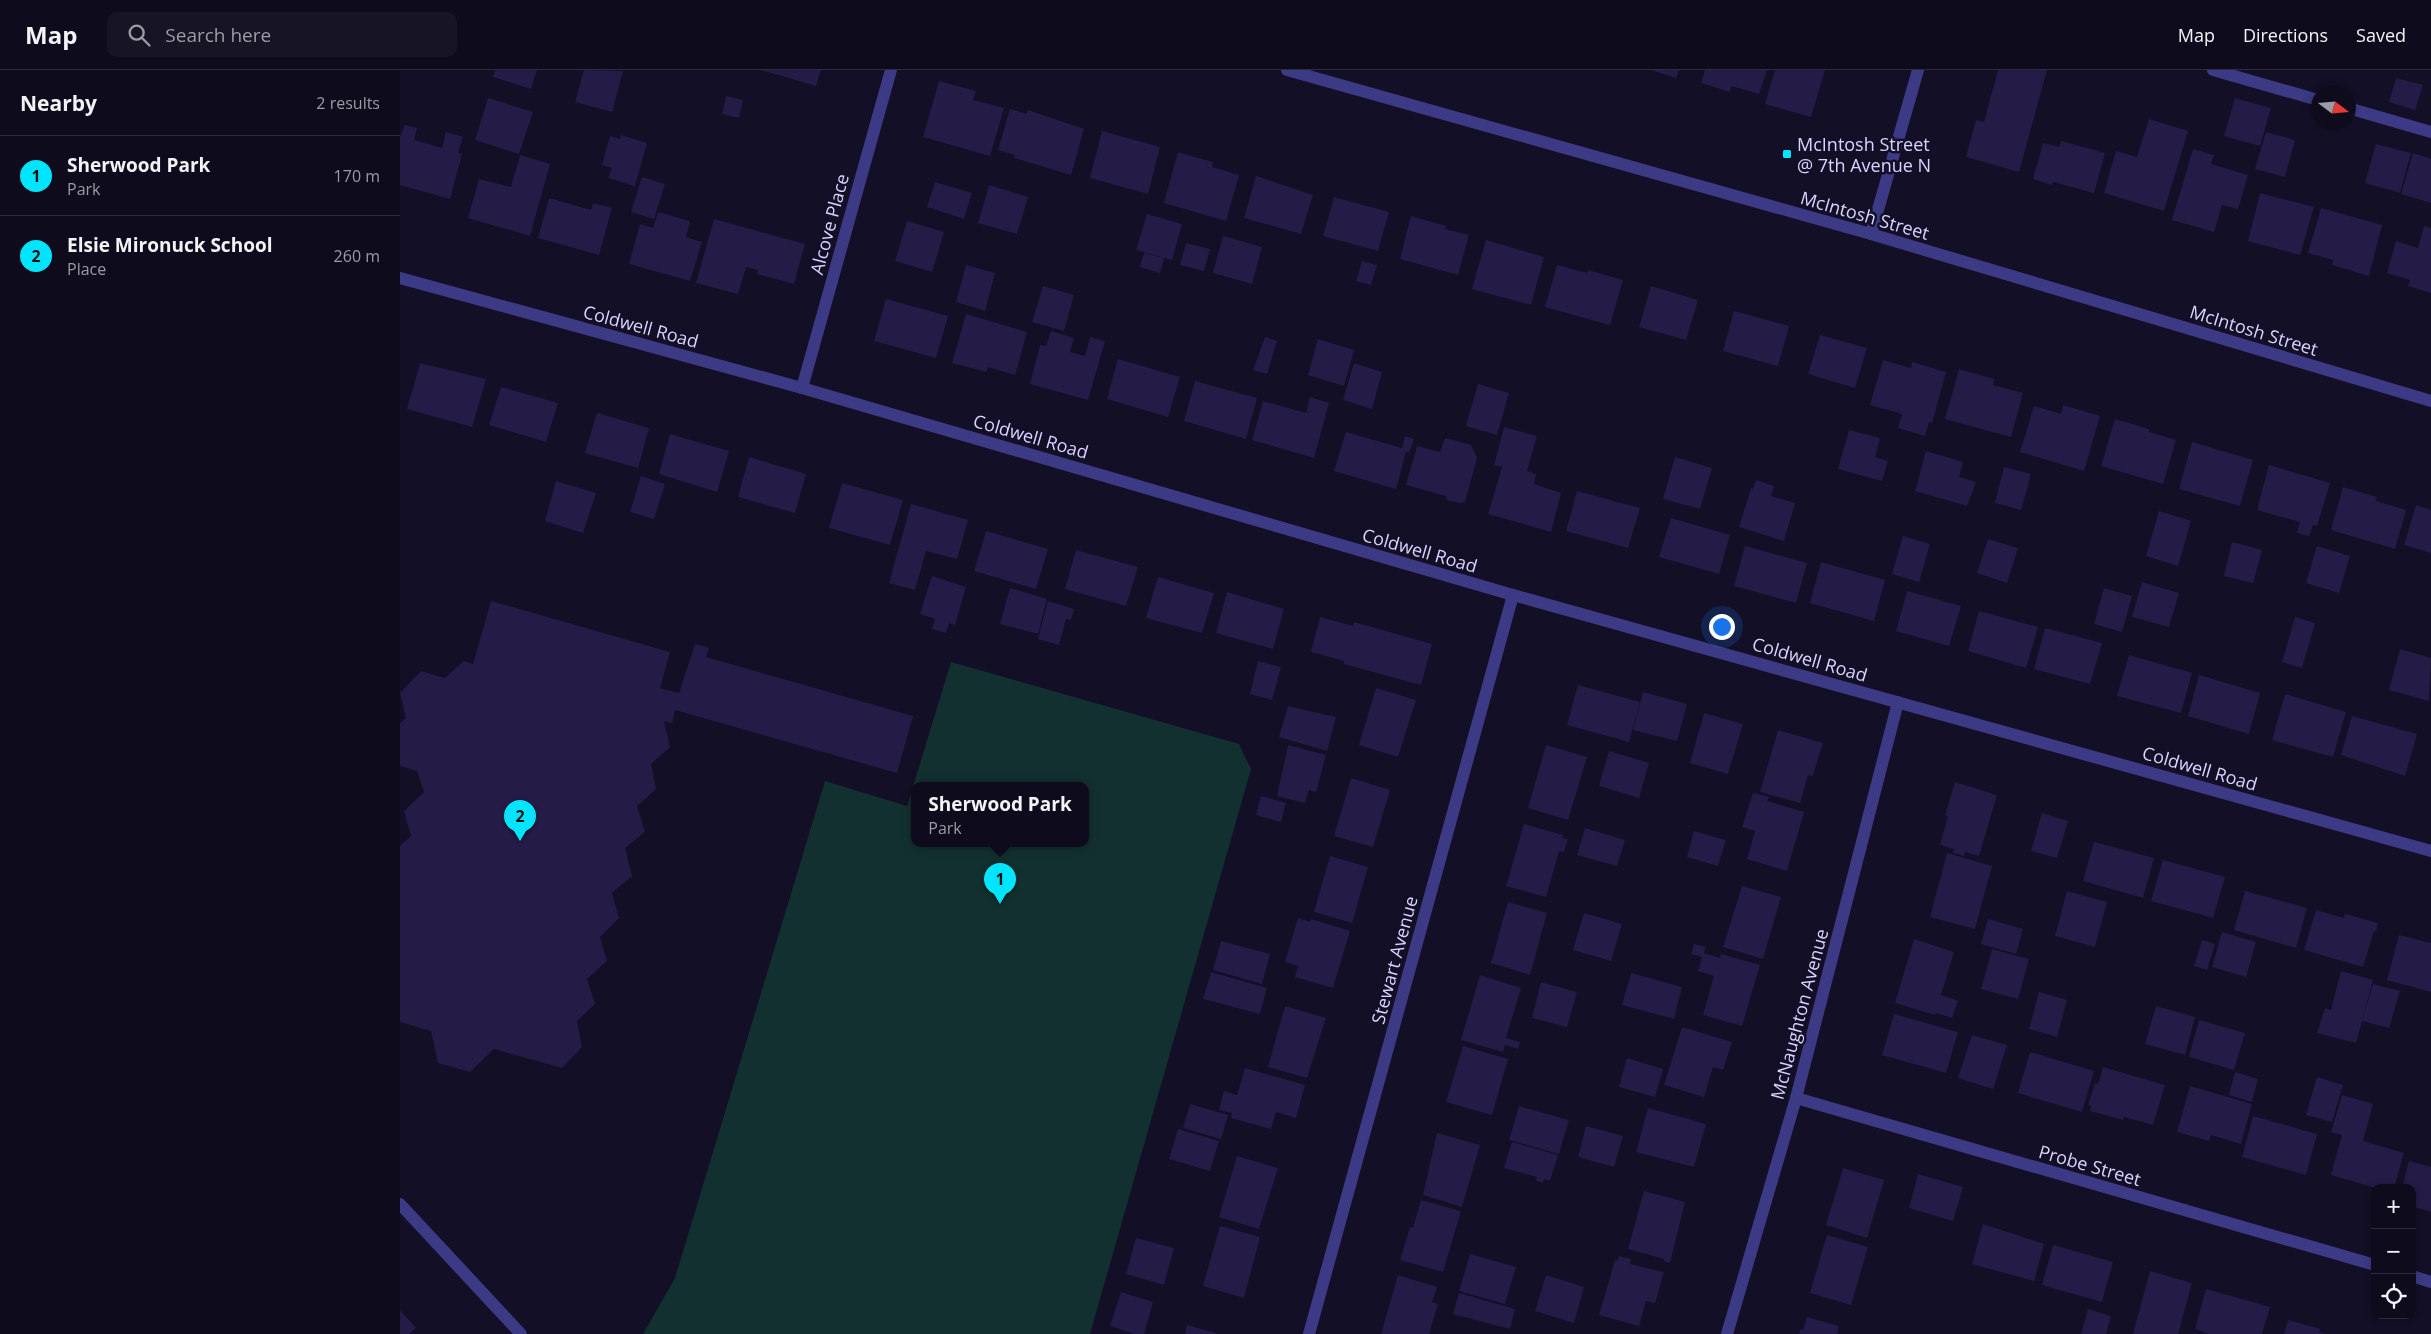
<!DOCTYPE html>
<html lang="en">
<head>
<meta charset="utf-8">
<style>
  :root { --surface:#0e0b1c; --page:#171425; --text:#f1f3f6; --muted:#9b9ba3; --line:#2e2b3b; --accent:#00e5ff }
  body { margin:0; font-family:"Open Sans",sans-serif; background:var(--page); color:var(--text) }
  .controls { position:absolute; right:15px; bottom:15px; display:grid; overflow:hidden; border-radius:10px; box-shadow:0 2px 8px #0003 }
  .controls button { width:45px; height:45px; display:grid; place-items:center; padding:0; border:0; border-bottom:1px solid var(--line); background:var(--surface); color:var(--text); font:25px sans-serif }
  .compass { position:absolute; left:1911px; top:15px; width:45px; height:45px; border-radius:50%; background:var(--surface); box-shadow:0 2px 8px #0003; rotate:106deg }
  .you { position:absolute; left:1321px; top:556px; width:18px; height:18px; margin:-12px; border:4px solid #fff; border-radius:50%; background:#1a73e8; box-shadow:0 0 0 8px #1a73e833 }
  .badge { display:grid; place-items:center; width:32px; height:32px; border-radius:50%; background:var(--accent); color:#111; font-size:16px; font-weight:700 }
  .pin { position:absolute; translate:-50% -41px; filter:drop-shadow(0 1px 2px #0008) }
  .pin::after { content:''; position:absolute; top:26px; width:18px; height:15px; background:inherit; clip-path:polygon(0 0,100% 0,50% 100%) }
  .popup { position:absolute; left:511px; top:712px; width:178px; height:65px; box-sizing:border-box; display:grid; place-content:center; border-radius:10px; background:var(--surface); filter:drop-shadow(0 1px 4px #0005); font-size:16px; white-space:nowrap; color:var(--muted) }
  .popup b { font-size:19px; color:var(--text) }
  .popup::after { content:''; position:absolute; left:50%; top:100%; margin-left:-10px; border:10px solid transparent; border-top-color:var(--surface) }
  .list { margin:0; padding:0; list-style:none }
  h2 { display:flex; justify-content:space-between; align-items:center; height:65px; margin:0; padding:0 20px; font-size:21px }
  h2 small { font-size:16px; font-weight:400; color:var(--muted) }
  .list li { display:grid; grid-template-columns:32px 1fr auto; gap:15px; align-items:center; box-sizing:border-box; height:80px; padding:0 20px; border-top:1px solid var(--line) }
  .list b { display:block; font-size:19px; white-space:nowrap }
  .list p { margin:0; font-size:16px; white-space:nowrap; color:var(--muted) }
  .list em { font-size:16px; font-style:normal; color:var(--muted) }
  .icon { flex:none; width:28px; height:28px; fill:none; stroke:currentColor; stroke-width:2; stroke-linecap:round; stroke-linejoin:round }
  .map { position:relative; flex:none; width:2031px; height:1264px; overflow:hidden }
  header { display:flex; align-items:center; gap:30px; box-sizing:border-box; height:70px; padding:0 25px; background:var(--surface); border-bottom:1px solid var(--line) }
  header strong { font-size:24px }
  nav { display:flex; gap:28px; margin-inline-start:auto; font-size:18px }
  .search { width:350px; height:45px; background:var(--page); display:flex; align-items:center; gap:12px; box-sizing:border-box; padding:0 18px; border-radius:10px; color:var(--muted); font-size:19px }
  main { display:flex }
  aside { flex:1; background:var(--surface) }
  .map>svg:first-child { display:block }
  .green { fill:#12302f; fill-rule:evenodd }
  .building { fill:#241b47 }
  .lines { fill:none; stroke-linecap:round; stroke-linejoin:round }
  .minor { stroke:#3d3a85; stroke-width:12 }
  .poi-dot { fill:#00e5ff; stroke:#130f26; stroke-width:2 }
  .labels { text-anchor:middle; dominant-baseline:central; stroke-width:5; stroke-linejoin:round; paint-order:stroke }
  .poi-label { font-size:18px; fill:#d9d4ff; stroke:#130f26; text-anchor:start }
  .street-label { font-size:18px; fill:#d9d4ff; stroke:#130f26 }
</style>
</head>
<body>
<header>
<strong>Map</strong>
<div class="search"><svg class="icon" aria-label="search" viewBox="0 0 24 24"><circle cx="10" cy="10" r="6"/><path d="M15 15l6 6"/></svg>Search here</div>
<nav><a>Map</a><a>Directions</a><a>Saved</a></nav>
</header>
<main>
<aside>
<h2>Nearby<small>2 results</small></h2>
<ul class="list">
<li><span class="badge">1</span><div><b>Sherwood Park</b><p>Park</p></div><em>170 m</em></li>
<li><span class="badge">2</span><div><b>Elsie Mironuck School</b><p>Place</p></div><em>260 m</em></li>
</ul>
</aside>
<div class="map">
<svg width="2031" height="1264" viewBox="0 0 2031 1264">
  <rect width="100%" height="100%" fill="#130f26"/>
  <!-- green -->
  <path class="green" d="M551,592L839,674L851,699L690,1264H243L275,1208L425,711L507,736ZM515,715H685V773H515Z"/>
  <!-- building -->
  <g class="building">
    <polygon points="95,0 137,0 131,19 93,7"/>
    <polygon points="184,0 223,1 212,42 175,32"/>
    <polygon points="361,0 421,0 416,16"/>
    <polygon points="1251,0 1279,0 1276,8"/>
    <polygon points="1305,0 1367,0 1359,24 1331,16 1330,22 1301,13"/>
    <polygon points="1375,0 1425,0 1411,47 1365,34"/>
    <polygon points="1598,0 1647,0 1619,102 1566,87 1576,50 1584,52"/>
    <polygon points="1996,8 2023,15 2015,40 1989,32"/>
    <polygon points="539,11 576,21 573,30 604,38 590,86 523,67"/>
    <polygon points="326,26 343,30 339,48 322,44"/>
    <polygon points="88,28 133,42 119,84 75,70"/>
    <polygon points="1835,28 1871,38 1860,76 1824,66"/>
    <polygon points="610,39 627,44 628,40 684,59 671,105 614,88 615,85 598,80"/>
    <polygon points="1749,49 1788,61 1764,141 1704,123 1716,81 1737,87"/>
    <polygon points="5,55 17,58 14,70 42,78 46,62 63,67 58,83 62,84 50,129 0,115 0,66"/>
    <polygon points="702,61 760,77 748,124 690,108"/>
    <polygon points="1866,62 1895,70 1885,107 1855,99"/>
    <polygon points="221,65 247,73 235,116 208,108 212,98 202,95 210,66 220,69"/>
    <polygon points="1661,71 1705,83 1694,123 1653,112 1652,115 1633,109 1643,73 1659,77"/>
    <polygon points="1976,74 2011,83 2000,123 1965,113"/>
    <polygon points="1793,79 1814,85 1811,94 1848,105 1838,139 1822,135 1814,162 1772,150"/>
    <polygon points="778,82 813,92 812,97 839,105 826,151 764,133"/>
    <polygon points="2013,83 2031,89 2031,133 2001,124"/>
    <polygon points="120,85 150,94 130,166 68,148 79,109 111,117"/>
    <polygon points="856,106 913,125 901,164 844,148"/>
    <polygon points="242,107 265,114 254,149 231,142"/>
    <polygon points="535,112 572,123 564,149 527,137"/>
    <polygon points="589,115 628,127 617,164 578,153"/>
    <polygon points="1860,123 1914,137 1900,185 1848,171"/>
    <polygon points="934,127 989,142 978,181 923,166"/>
    <polygon points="149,128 191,140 193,133 212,138 199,185 138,168"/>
    <polygon points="1921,138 1982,155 1969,206 1932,195 1933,190 1908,183"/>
    <polygon points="258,142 290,151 286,167 302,172 290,211 229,194 240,154 253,158"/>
    <polygon points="747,144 782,154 772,190 736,180"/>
    <polygon points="1011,146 1046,156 1045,159 1069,165 1058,205 1000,189"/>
    <polygon points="314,149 405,174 394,214 357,204 358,200 346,197 338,224 296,213"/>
    <polygon points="507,151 544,162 532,202 495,191"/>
    <polygon points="2024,156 2031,158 2031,223 2008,216 2010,210 1987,203 1996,171 2018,178"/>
    <polygon points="823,166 862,177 852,214 813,203"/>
    <polygon points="1086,170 1144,187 1131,235 1072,219"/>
    <polygon points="786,173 810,179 804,201 780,195"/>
    <polygon points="744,183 764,188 760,203 740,197"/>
    <polygon points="962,191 977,195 971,215 956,211"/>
    <polygon points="566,195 595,203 585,241 556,232"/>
    <polygon points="1157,195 1187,203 1188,200 1223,210 1210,255 1145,237"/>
    <polygon points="643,216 674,225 664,261 632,252"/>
    <polygon points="1251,216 1298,230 1286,270 1239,257"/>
    <polygon points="486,229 548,246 536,288 474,271"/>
    <polygon points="1334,241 1389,256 1378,296 1323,281"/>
    <polygon points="566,244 627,262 615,305 588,297 586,302 552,293"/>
    <polygon points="651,261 674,268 670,282 685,286 690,267 705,271 688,330 630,314 640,275 646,276"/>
    <polygon points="1420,265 1467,278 1455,318 1408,304"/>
    <polygon points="865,267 877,271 867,304 853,300"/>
    <polygon points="918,269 954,280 944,316 908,305"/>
    <polygon points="718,289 780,307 768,347 707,329"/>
    <polygon points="1483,290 1511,298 1512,292 1546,302 1532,353 1529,352 1525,366 1498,358 1502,344 1470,335"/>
    <polygon points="20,293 86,309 72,357 7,339"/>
    <polygon points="954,293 982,302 972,339 943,330"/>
    <polygon points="1559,299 1594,309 1593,315 1623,323 1611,367 1545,349"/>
    <polygon points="795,311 857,328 846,369 784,351"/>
    <polygon points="1078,314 1109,323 1097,365 1066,356"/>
    <polygon points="101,317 158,333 146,372 89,355"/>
    <polygon points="910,327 929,333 914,388 852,370 863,331 906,343"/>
    <polygon points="1663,335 1700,346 1684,401 1620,382 1634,336 1661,344"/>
    <polygon points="197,343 249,358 238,398 185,383"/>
    <polygon points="1715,349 1749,359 1749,362 1776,370 1763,414 1701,396"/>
    <polygon points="1104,357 1137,366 1127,401 1136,404 1134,414 1161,423 1151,462 1088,444 1102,397 1094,395"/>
    <polygon points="1449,360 1480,368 1475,387 1488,391 1482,411 1438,399"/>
    <polygon points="946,362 1002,378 1005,366 1014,369 1009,383 1006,382 996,419 934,401"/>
    <polygon points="270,364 329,381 317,422 259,404"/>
    <polygon points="1045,368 1071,375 1077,388 1065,432 1059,433 1047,430 1046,426 1006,415 1017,376 1040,382"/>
    <polygon points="1792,372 1853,390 1840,436 1779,419"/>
    <polygon points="1526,381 1563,392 1559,407 1576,412 1567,436 1515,421"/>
    <polygon points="349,387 406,404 395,443 338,427"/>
    <polygon points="1275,387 1312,398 1300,439 1263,429"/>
    <polygon points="1869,395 1930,413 1917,456 1913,455 1909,466 1897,463 1900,452 1857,440"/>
    <polygon points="1604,397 1631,404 1621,440 1595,433"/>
    <polygon points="241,406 265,414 254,449 230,442"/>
    <polygon points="1356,410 1374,416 1371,426 1395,433 1384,471 1339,457 1351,418 1353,419"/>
    <polygon points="156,411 196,423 183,463 145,451"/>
    <polygon points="442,413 503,430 490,475 429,458"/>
    <polygon points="1943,417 1977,427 1976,431 2006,440 1995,479 1931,460"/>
    <polygon points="1177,421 1240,438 1228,478 1166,461"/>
    <polygon points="511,434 568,450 557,489 526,481 515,520 489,513"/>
    <polygon points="2016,435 2031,440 2031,483 2004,475"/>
    <polygon points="1759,441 1791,451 1778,496 1746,486"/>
    <polygon points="1271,448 1330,465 1319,504 1259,487"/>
    <polygon points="586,461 648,479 636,519 574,501"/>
    <polygon points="1503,466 1530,474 1519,512 1492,504"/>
    <polygon points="1588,469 1618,478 1607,513 1577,503"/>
    <polygon points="1832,472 1862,480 1853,513 1824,506"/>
    <polygon points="1345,476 1407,493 1396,533 1334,516"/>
    <polygon points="1917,476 1950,486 1939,523 1906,513"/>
    <polygon points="676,480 738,497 726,536 665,519"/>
    <polygon points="1421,492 1485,510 1474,551 1410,533"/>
    <polygon points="532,506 566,517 555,555 549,553 546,563 532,559 535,549 520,544"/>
    <polygon points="758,507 814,523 802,563 746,548"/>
    <polygon points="1742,512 1779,523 1769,557 1732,547"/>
    <polygon points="610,518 647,529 638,564 600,554"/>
    <polygon points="1704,518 1732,526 1722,562 1694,554"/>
    <polygon points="1507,521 1561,536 1549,576 1496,561"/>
    <polygon points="827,522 884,539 873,579 816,563"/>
    <polygon points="91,531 270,582 260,618 279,623 295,574 309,578 306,587 513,646 497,703 275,640 272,653 264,651 270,677 251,694 256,719 237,736 245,762 225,778 232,806 212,823 219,848 200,867 207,891 187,909 195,934 177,951 182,977 162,998 94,979 70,1002 38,993 31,961 0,952 0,776 11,766 4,741 24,722 17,701 0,696 0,653 6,648 0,623 21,601 45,608 64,591 73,594"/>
    <polygon points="648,531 674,539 671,550 666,549 659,575 638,569"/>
    <polygon points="1579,541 1638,557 1626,598 1568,581"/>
    <polygon points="920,547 953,556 954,552 1032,574 1021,615 944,594 944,591 911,582"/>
    <polygon points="1895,547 1915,553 1902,598 1882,592"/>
    <polygon points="1645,558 1702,573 1690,614 1634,599"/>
    <polygon points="2000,579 2031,588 2029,631 1989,620"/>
    <polygon points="1729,585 1792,603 1781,643 1717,626"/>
    <polygon points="858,591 881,597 872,630 850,624"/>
    <polygon points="1799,605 1860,623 1849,664 1788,646"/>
    <polygon points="1178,615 1240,632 1229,672 1167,655"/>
    <polygon points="976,618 1016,630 998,687 959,675"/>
    <polygon points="1243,622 1287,634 1277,671 1233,660"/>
    <polygon points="1885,624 1946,642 1933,687 1872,670"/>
    <polygon points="888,636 936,647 927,681 879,667"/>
    <polygon points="1304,643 1343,654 1328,704 1290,693"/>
    <polygon points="1952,646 2017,664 2005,706 1941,685"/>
    <polygon points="1378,660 1423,673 1413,706 1408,705 1400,733 1360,722"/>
    <polygon points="888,675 926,685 916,722 909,720 905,733 877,726"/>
    <polygon points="1146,675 1187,687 1168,750 1128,738"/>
    <polygon points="1209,681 1249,693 1239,728 1199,716"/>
    <polygon points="951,708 990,720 973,777 934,766"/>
    <polygon points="1555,712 1597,725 1579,786 1565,782 1564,786 1553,783 1554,779 1540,775 1548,746 1545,745"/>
    <polygon points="1353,723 1369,727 1367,731 1404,742 1387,801 1347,789 1355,761 1342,757"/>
    <polygon points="861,726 886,733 881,752 856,745"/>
    <polygon points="1642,743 1668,751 1657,788 1631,781"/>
    <polygon points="1124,754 1163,765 1162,768 1168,769 1164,782 1159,781 1146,827 1106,816"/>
    <polygon points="1185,758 1225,770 1217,796 1177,785"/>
    <polygon points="1294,761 1326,770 1318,796 1287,787"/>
    <polygon points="1694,772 1754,788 1743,828 1683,811"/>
    <polygon points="1547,783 1592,796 1575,859 1530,847"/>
    <polygon points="930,786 968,797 952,853 914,842"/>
    <polygon points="1763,790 1825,807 1813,848 1751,831"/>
    <polygon points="1342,816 1381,827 1363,889 1323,877"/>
    <polygon points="1667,821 1707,832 1695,877 1655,866"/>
    <polygon points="1845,821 1907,838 1896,878 1834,860"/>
    <polygon points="1108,832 1147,843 1130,905 1091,893"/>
    <polygon points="1916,840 1944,848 1945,844 1978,853 1976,861 1974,861 1963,897 1904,880"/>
    <polygon points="1184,843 1222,854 1211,891 1173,880"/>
    <polygon points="898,848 910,852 911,849 950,861 933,918 895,907 898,896 885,892"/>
    <polygon points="1588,849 1623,859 1616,884 1581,874"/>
    <polygon points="1822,862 1856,872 1846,907 1812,897"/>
    <polygon points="1999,865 2031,873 2031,922 1987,910"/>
    <polygon points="1514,869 1554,882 1541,925 1558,931 1552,948 1536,943 1535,945 1495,933"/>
    <polygon points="1802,870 1815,874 1807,900 1794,896"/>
    <polygon points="821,871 870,884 862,914 813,900"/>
    <polygon points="1294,874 1306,877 1304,883 1320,888 1321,884 1360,895 1342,956 1303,945 1314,906 1298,901 1302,887 1291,884"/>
    <polygon points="1592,879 1629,889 1618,929 1581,919"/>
    <polygon points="1941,901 1973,910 1956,973 1917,963 1925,938 1931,940"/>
    <polygon points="811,902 867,918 860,944 803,929"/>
    <polygon points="1231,903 1282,917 1274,949 1222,935"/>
    <polygon points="1080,905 1121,918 1106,968 1120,972 1118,979 1105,975 1103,982 1061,970"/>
    <polygon points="1141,912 1177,922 1167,957 1132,948"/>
    <polygon points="1973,914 2000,921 1989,958 1962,951"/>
    <polygon points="1639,922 1667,930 1657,967 1629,959"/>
    <polygon points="885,936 926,948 907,1008 868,997"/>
    <polygon points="1756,936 1795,947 1785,985 1745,974"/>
    <polygon points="1494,944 1558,962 1546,1003 1482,985"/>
    <polygon points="1799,950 1845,963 1834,1000 1789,987"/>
    <polygon points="1282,957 1332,972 1323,1000 1313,997 1304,1027 1264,1015"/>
    <polygon points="1572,965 1607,975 1593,1019 1558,1008"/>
    <polygon points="1063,976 1108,989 1092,1045 1046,1032"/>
    <polygon points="1630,982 1694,1001 1682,1042 1618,1023"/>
    <polygon points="1227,988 1263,999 1255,1027 1219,1017"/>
    <polygon points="1703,997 1765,1015 1753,1055 1724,1047 1723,1050 1690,1041 1691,1036 1688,1035 1695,1013 1698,1014"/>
    <polygon points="845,998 905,1015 896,1048 876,1042 871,1059 831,1048 832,1043 819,1040 824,1021 837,1025"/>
    <polygon points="1835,1002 1858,1009 1852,1032 1829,1025"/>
    <polygon points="1917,1007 1943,1015 1932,1052 1906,1045"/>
    <polygon points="1790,1016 1852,1034 1841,1074 1811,1065 1809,1071 1777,1062"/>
    <polygon points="1942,1025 1973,1034 1963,1071 2004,1083 1994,1118 1976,1118 1931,1105 1942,1065 1931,1062"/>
    <polygon points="790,1034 828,1045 821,1069 783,1058"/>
    <polygon points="1119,1036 1169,1050 1159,1084 1109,1070"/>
    <polygon points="1248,1038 1306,1054 1294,1097 1236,1082"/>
    <polygon points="1853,1046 1917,1064 1906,1105 1842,1087"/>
    <polygon points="1186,1056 1223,1066 1214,1097 1178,1087"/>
    <polygon points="778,1059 819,1071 810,1101 769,1089"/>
    <polygon points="1037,1063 1080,1075 1062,1137 1023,1125"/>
    <polygon points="1112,1072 1158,1085 1150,1111 1144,1109 1143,1113 1136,1111 1137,1107 1104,1098"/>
    <polygon points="837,1086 878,1098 859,1159 819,1147"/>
    <polygon points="2009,1091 2031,1097 2031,1142 2012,1136 2012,1118 2002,1118"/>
    <polygon points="1443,1098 1484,1110 1467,1168 1426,1155"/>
    <polygon points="1518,1104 1563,1117 1553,1151 1509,1138"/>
    <polygon points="1244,1121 1285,1132 1270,1193 1264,1191 1264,1189 1228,1179"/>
    <polygon points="1021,1130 1061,1141 1043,1202 1000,1190 1010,1157 1013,1158"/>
    <polygon points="1583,1154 1644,1174 1634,1211 1572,1194"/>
    <polygon points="820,1156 860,1167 844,1228 803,1216"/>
    <polygon points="1427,1165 1468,1177 1451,1235 1410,1223"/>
    <polygon points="736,1168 774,1178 764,1215 726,1204"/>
    <polygon points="1653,1175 1713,1192 1702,1232 1642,1215"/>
    <polygon points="1070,1184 1116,1197 1105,1234 1059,1221"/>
    <polygon points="1219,1186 1231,1189 1230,1194 1264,1202 1255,1233 1246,1231 1239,1256 1199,1245 1215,1190 1217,1191"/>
    <polygon points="1750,1201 1792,1213 1778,1264 1733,1264"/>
    <polygon points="998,1205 1037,1217 1032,1232 1038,1234 1029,1264 981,1264"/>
    <polygon points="1146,1205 1184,1217 1174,1253 1135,1241"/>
    <polygon points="1806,1219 1870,1237 1862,1264 1809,1264 1795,1259"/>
    <polygon points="721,1222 753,1232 744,1264 735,1264 710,1256"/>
    <polygon points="1059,1223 1115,1239 1110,1259 1053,1244"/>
    <polygon points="1688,1239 1711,1246 1706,1264 1681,1264"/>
    <polygon points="0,1240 16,1258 9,1264 0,1264"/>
    <polygon points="1407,1247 1439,1256 1437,1264 1399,1264 1400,1259 1403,1260"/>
    <polygon points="1888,1250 1920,1259 1919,1262 1926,1264 1884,1264"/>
    <polygon points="787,1255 816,1263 816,1264 785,1264"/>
  </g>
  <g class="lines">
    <!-- minor -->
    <g class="minor">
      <polyline points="887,0 1471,164 2031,331"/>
      <polyline points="1813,0 1918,30"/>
      <polyline points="1948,38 2031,62"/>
      <polyline points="1471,164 1518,0"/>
      <polyline points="0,208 402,318 1113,525 2031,781"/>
      <polyline points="402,318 491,0"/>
      <polyline points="1396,1028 1975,1195"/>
      <polyline points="0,1134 121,1264"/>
      <polyline points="2012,1206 2031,1212"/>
      <polyline points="909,1264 1113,525"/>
      <polyline points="1327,1264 1396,1028 1498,632"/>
    </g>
  </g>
  <!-- markers -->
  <rect class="poi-dot" x="1382" y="79" width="10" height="10" rx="2.5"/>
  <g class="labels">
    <!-- poi labels -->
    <g class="poi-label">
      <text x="1397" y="74">McIntosh Street<tspan x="1397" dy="21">@ 7th Avenue N</tspan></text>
    </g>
    <!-- street labels -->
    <g class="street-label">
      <text transform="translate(1465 145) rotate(16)">McIntosh Street</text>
      <text transform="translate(429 154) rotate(-75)">Alcove Place</text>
      <text transform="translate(241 256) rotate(15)">Coldwell Road</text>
      <text transform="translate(1854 260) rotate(17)">McIntosh Street</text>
      <text transform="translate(631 366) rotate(16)">Coldwell Road</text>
      <text transform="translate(1020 480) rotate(16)">Coldwell Road</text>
      <text transform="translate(1410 589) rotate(16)">Coldwell Road</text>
      <text transform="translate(1800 698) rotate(16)">Coldwell Road</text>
      <text transform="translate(994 890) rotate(-75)">Stewart Avenue</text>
      <text transform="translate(1399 944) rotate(-75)">McNaughton Avenue</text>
      <text transform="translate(1690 1095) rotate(16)">Probe Street</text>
    </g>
  </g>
</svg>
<div class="controls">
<button>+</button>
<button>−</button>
<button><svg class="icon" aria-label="locate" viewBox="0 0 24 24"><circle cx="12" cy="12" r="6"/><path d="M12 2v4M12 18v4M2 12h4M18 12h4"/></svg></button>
</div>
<svg class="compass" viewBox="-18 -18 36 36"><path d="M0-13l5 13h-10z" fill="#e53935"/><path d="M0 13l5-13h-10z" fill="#9b9ba3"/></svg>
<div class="you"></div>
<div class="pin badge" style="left:600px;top:834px">1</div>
<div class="popup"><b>Sherwood Park</b>Park</div>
<div class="pin badge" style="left:120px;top:771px">2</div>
</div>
</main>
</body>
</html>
